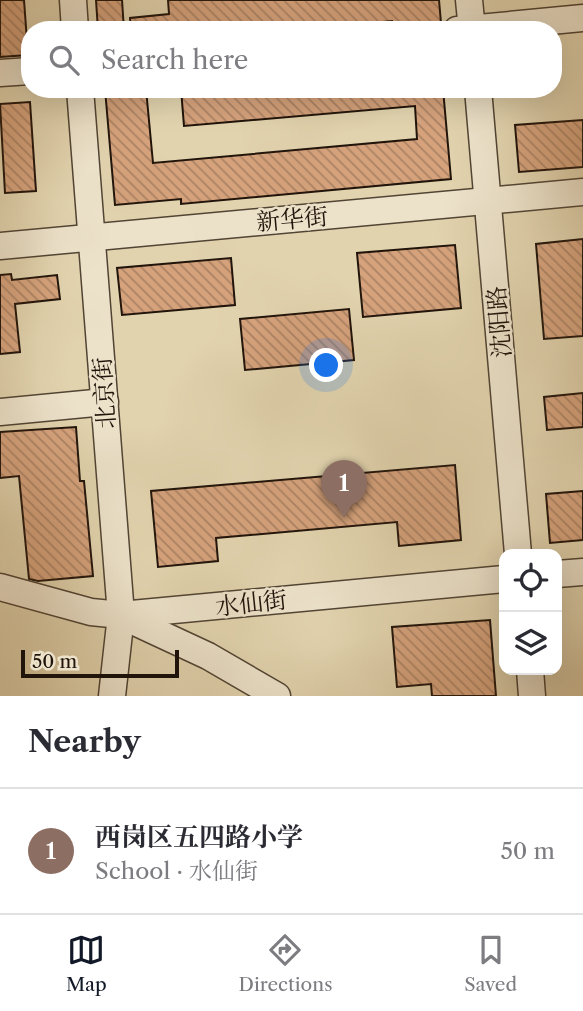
<!DOCTYPE html>
<html lang="en">
<head>
<meta charset="utf-8">
<style>
  :root { --surface:#fff; --page:#f2f2f3; --text:#2b2b33; --muted:#7c7c81; --line:#e1e1e2; --accent:#111827 }
  body { margin:0; font-family:"Libre Caslon Text","Noto Serif SC",serif; background:var(--page); color:var(--text) }
  .controls { position:absolute; right:21px; bottom:21px; display:grid; overflow:hidden; border-radius:14px; box-shadow:0 7px 28px #0002 }
  .controls button { width:63px; height:63px; display:grid; place-items:center; padding:0; border:0; border-bottom:2px solid var(--line); background:var(--surface); color:var(--text); font:35px sans-serif }
  .scale { position:absolute; left:21px; bottom:18px; width:158px; box-sizing:border-box; padding-left:7px; border:4px solid #21140b; border-top:0; font-size:19px; line-height:24px; white-space:nowrap; color:#21140b; -webkit-text-stroke:5px #ece2ca; paint-order:stroke }
  .you { position:absolute; left:327px; top:366px; width:24px; height:24px; margin:-18px; border:5px solid #fff; border-radius:50%; background:#1a73e8; box-shadow:0 0 0 10px #1a73e833 }
  .badge { display:grid; place-items:center; width:46px; height:46px; border-radius:50%; background:var(--accent); color:#fff; font-size:23px; font-weight:700 }
  .pin { position:absolute; translate:-50% -58px; filter:drop-shadow(0 2px 4px #0008) }
  .pin::after { content:''; position:absolute; top:37px; width:24px; height:21px; background:inherit; clip-path:polygon(0 0,100% 0,50% 100%) }
  .list { margin:0; padding:0; list-style:none }
  h2 { display:flex; justify-content:space-between; align-items:center; height:91px; margin:0; padding:0 28px; font-size:30px }
  h2 small { font-size:23px; font-weight:400; color:var(--muted) }
  .list li { display:grid; grid-template-columns:46px 1fr auto; gap:21px; align-items:center; box-sizing:border-box; height:126px; padding:0 28px; border-top:2px solid var(--line) }
  .list b { display:block; font-size:26px; white-space:nowrap }
  .list p { margin:0; font-size:23px; white-space:nowrap; color:var(--muted) }
  .list em { font-size:23px; font-style:normal; color:var(--muted) }
  .icon { flex:none; width:38px; height:38px; fill:none; stroke:currentColor; stroke-width:2; stroke-linecap:round; stroke-linejoin:round }
  .map { position:relative; flex:none; width:583px; height:696px; overflow:hidden }
  .search { position:absolute; background:var(--surface); box-shadow:0 7px 28px #0002; left:21px; right:21px; top:21px; height:77px; display:flex; align-items:center; gap:18px; box-sizing:border-box; padding:0 24px; border-radius:28px; color:var(--muted); font-size:26px }
  .sheet { height:217px; background:var(--surface) }
  nav { display:flex; justify-content:space-around; align-items:center; box-sizing:border-box; height:98px; border-top:2px solid var(--line); background:var(--surface); font-size:19px; color:var(--muted) }
  nav a { display:grid; justify-items:center; gap:4px }
  nav .on { color:var(--accent) }
  .map>svg:first-child { display:block }
  .building { fill:url(#building-back-hatch); stroke:#21140b; stroke-width:2 }
  .lines { fill:none; stroke-linecap:round; stroke-linejoin:round }
  .minor-casing { stroke:#514434; stroke-width:29 }
  .minor { stroke:#ece2ca; stroke-width:26 }
  .labels { text-anchor:middle; dominant-baseline:central; stroke-width:5; stroke-linejoin:round; paint-order:stroke }
  .street-label { font-size:24px; fill:#21140b; stroke:#ece2ca }
</style>
</head>
<body>
<div class="map">
<svg width="583" height="696" viewBox="0 0 583 696">
  <defs>
    <pattern id="building-back-hatch" width="6" height="6" patternUnits="userSpaceOnUse" patternTransform="scale(1.75)"><rect width="6" height="6" fill="#d5a27c"/><path d="M-1 5l2 2M0 0l6 6M5-1l2 2" fill="none" stroke="#ac8364"/></pattern>
  </defs>
  <rect width="100%" height="100%" fill="#e1d3ae"/>
  <filter id="stains"><feTurbulence type="fractalNoise" baseFrequency=".00286" numOctaves="4"/><feColorMatrix values="0 0 0 0 .2 0 0 0 0 .09 0 0 0 0 .02 0 0 0 .5 -.17"/></filter>
  <radialGradient id="worn" r=".72"><stop offset=".6" stop-color="#630" stop-opacity="0"/><stop offset="1" stop-color="#630" stop-opacity=".3"/></radialGradient>
  <!-- building -->
  <g class="building">
    <polygon points="0,0 24,0 28,55 0,57"/>
    <polygon points="96,0 122,0 124,30 98,30"/>
    <polygon points="168,0 439,0 441,23 393,28 392,21 295,30 131,30 130,18 169,14"/>
    <polygon points="105,89 146,89 153,163 417,139 415,106 184,126 181,89 443,89 451,179 181,204 181,199 115,205"/>
    <polygon points="30,102 36,191 5,193 0,104"/>
    <polygon points="583,120 583,167 519,172 515,125"/>
    <polygon points="583,239 583,336 544,339 536,244"/>
    <polygon points="455,245 461,308 363,317 357,253"/>
    <polygon points="231,258 235,305 122,315 117,268"/>
    <polygon points="11,274 12,280 57,275 60,299 15,304 20,352 0,354 0,275"/>
    <polygon points="349,309 354,360 245,370 240,319"/>
    <polygon points="583,393 583,427 547,430 544,397"/>
    <polygon points="76,427 80,481 84,481 93,576 38,581 29,579 19,476 0,478 0,432"/>
    <polygon points="455,465 461,540 399,546 397,522 216,538 218,561 158,567 151,491"/>
    <polygon points="583,491 583,540 550,543 546,494"/>
    <polygon points="490,620 496,696 432,696 431,684 397,687 392,627"/>
  </g>
  <g class="lines">
    <defs>
      <g id="minor">
        <polyline points="73,0 75,30"/>
        <polyline points="469,0 472,30"/>
        <polyline points="457,30 583,18"/>
        <polyline points="0,73 30,71"/>
        <polyline points="80,89 121,615 112,696"/>
        <polyline points="478,89 518,554"/>
        <polyline points="0,246 583,192"/>
        <polyline points="0,412 105,402"/>
        <polyline points="557,574 583,572"/>
        <polyline points="0,587 91,612 121,615 504,579"/>
        <polyline points="122,616 208,656 277,696"/>
        <polyline points="530,670 532,696"/>
      </g>
    </defs>
    <!-- minor casing -->
    <use href="#minor" class="minor-casing"/>
    <!-- minor -->
    <use href="#minor" class="minor"/>
  </g>
  <g class="labels">
    <!-- street labels -->
    <g class="street-label">
      <text transform="translate(292 219) rotate(-5)">新华街</text>
      <text transform="translate(499 322) rotate(-95)">沈阳路</text>
      <text transform="translate(104 393) rotate(-94)">北京街</text>
      <text transform="translate(251 603) rotate(-6)">水仙街</text>
    </g>
  </g>
  <rect width="100%" height="100%" filter="url(#stains)"/>
  <rect width="100%" height="100%" fill="url(#worn)"/>
</svg>
<div class="controls">
<button><svg class="icon" aria-label="locate" viewBox="0 0 24 24"><circle cx="12" cy="12" r="6"/><path d="M12 2v4M12 18v4M2 12h4M18 12h4"/></svg></button>
<button><svg class="icon" aria-label="layers" viewBox="0 0 24 24"><path d="M12 4l9 5-9 5-9-5zM3 14l9 5 9-5"/></svg></button>
</div>
<div class="scale">50 m</div>
<div class="you"></div>
<div class="pin badge" style="left:344px;top:518px;background:#8d6e63">1</div>
<div class="search"><svg class="icon" aria-label="search" viewBox="0 0 24 24"><circle cx="10" cy="10" r="6"/><path d="M15 15l6 6"/></svg>Search here</div>
</div>
<section class="sheet">
<h2>Nearby<small></small></h2>
<ul class="list">
<li><span class="badge" style="background:#8d6e63">1</span><div><b>西岗区五四路小学</b><p>School · 水仙街</p></div><em>50 m</em></li>
</ul>
</section>
<nav>
<a class="on"><svg class="icon" aria-label="map" viewBox="0 0 24 24"><path d="M3 6l6-2 6 2 6-2v14l-6 2-6-2-6 2zM9 4v14M15 6v14"/></svg>Map</a>
<a><svg class="icon" aria-label="directions" viewBox="0 0 24 24"><path d="M12 3l9 9-9 9-9-9zM9 14v-3h6M13 9l2 2-2 2"/></svg>Directions</a>
<a><svg class="icon" aria-label="saved" viewBox="0 0 24 24"><path d="M7 4h10v16l-5-4-5 4z"/></svg>Saved</a>
</nav>
</body>
</html>
